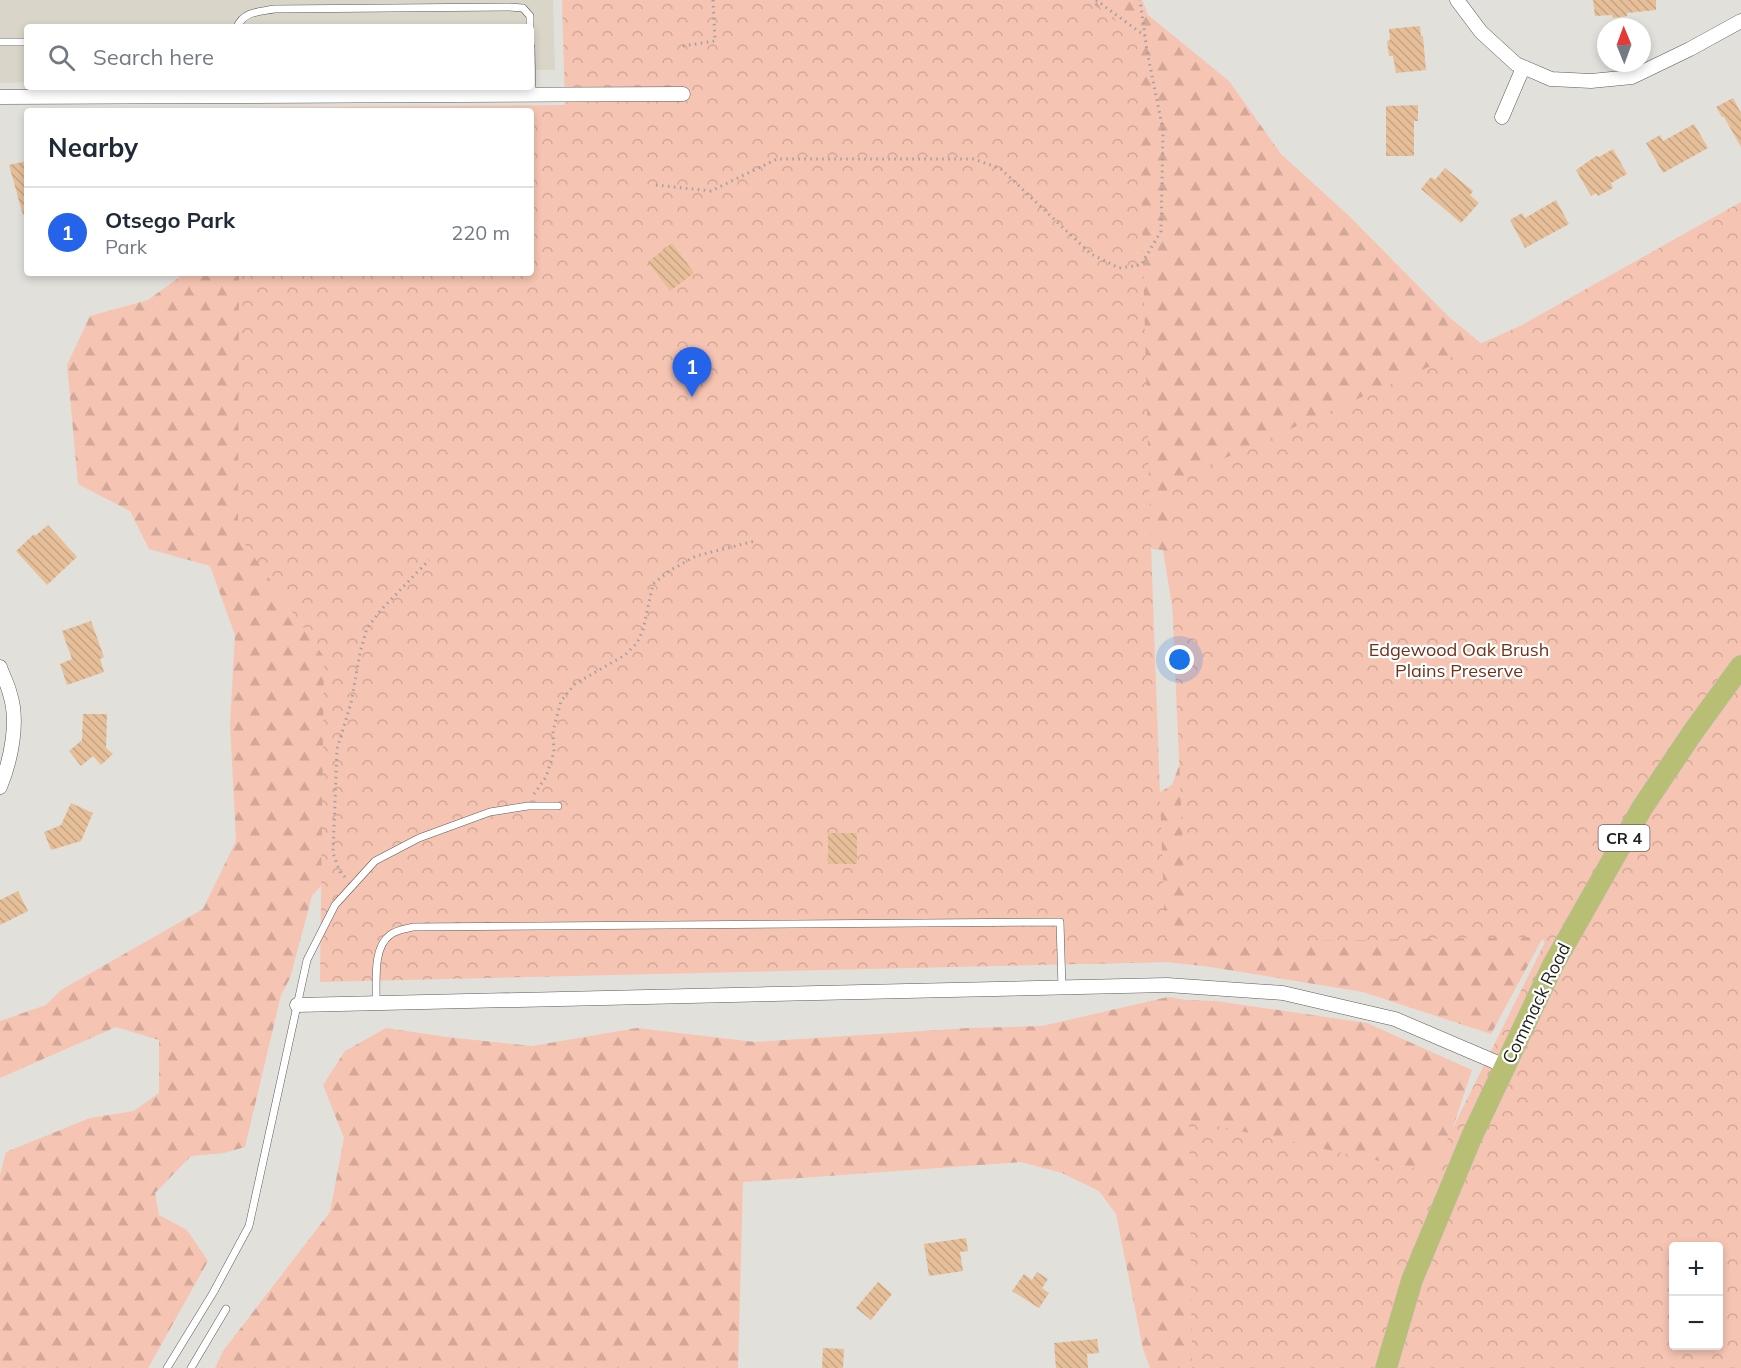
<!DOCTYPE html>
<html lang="en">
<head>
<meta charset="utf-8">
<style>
  :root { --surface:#fff; --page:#f2f2f3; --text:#1f2937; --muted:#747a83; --line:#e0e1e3; --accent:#2563eb }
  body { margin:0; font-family:Mulish,sans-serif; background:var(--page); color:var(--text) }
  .controls { position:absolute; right:18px; bottom:18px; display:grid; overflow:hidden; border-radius:6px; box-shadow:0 3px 9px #0003 }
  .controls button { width:54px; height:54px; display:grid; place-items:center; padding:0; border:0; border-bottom:2px solid var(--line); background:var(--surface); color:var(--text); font:30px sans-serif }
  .compass { position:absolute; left:1597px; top:18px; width:54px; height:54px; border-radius:50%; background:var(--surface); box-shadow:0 3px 9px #0003; rotate:359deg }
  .you { position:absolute; left:1180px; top:660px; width:21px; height:21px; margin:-15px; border:4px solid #fff; border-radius:50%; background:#1a73e8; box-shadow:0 0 0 9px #1a73e833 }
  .badge { display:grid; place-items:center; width:39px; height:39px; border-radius:50%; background:var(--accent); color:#fff; font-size:20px; font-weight:700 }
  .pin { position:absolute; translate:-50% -50px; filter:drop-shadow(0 2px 3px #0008) }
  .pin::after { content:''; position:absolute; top:32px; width:21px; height:18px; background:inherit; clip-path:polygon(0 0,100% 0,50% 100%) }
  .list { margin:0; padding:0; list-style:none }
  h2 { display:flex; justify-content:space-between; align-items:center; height:78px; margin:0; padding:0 24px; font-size:26px }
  h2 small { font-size:20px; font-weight:400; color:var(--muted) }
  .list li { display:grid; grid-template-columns:39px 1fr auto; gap:18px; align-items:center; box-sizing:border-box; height:90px; padding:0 24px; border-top:2px solid var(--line) }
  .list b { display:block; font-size:22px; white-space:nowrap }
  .list p { margin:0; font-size:20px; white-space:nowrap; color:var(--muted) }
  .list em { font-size:20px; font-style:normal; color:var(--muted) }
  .icon { flex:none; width:33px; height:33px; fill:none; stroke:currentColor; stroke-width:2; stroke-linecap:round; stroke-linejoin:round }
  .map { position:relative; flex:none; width:1741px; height:1368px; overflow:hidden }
  .search { position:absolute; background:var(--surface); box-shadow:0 3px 9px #0003; left:24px; top:24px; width:510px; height:66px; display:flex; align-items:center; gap:15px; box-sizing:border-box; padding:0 21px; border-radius:6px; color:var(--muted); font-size:22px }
  .panel { position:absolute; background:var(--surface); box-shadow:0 3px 9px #0003; left:24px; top:108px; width:510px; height:168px; border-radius:6px }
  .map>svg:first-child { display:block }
  .built { fill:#d9d5c9 }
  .forest { fill:url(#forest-firs) }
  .park { fill:url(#park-crowns); fill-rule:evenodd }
  .building { fill:url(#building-back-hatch) }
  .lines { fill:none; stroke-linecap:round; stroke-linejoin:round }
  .lane-casing { stroke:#5b5a55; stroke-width:8 }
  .street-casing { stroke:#5b5a55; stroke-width:15 }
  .primary-casing { stroke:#bdbdbc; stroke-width:22 }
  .path { stroke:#a3a19d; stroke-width:3; stroke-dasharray:1.5 4.5; stroke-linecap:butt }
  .lane { stroke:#fff; stroke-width:7 }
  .street { stroke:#fff; stroke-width:14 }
  .primary { stroke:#b8bf74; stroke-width:21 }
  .labels { text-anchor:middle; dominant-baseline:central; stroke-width:4.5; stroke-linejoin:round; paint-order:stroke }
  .shield { fill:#fff; stroke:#656463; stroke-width:1.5 }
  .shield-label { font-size:16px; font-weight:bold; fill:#232220 }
  .park-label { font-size:18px; fill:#713119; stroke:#fff }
  .street-label { font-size:18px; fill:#232220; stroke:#fff }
</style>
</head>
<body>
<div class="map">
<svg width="1741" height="1368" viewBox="0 0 1741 1368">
  <defs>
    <pattern id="forest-firs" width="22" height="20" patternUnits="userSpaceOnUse" patternTransform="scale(1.5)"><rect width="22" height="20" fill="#f6c4b2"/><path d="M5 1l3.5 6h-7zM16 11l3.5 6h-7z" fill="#d3a899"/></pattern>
    <pattern id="park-crowns" width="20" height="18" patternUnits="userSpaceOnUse" patternTransform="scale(1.5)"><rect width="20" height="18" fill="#f6c4b2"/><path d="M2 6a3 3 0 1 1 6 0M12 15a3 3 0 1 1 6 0" fill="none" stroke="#d3a899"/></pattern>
    <pattern id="building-back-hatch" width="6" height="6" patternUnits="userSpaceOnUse" patternTransform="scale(1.5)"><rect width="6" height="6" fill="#e6bf99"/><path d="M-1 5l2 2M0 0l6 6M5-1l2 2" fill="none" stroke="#c5a484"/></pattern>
  </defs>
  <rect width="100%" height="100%" fill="#e2e0db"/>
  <!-- built -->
  <polygon class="built" points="0,0 553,0 555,70 531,70 531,27 27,27 27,82 0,83"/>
  <!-- forest -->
  <g class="forest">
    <polygon points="876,0 1142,0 1148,15 1229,81 1281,154 1348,215 1449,317 1527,381 1562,902 1491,1034 1363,992 1204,966 1166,962 1084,964 1132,809 1172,785 1192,730 1163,550 1090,542"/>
    <polygon points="185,273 381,273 341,669 371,827 312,896 290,978 281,995 245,1147 224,1153 191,1156 155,1193 159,1215 187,1230 208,1261 148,1368 0,1368 0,1175 6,1152 90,1118 134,1111 159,1093 159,1040 116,1027 0,1078 0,1021 46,1005 61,990 203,909 236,841 230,724 235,635 210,566 149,549 130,511 78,484 67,365 90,316 148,300"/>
    <polygon points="1168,997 1186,1000 1216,1001 1367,1023 1472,1070 1373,1368 1150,1368 1143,1349 1116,1214 1099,1191 1062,1173 1021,1162 743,1182 738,1368 215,1368 223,1351 330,1212 344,1138 323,1085 345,1051 386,1028 447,1037 532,1046 637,1028 755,1042 969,1028 1042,1026"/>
  </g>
  <!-- park -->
  <g class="park">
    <polygon points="562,0 1088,0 1137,38 1150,518 1166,962 320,982 324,657 238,534 239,273 531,273 531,111 240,111 240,108 565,105"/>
    <path d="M1741,202V1368H1192L1189,1120L1431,1172L1545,942L1540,937L1187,943L1167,484L1520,326ZM1674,1246H1718V1346H1674Z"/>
  </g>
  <!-- building -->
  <g class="building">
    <polygon points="1593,0 1656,0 1656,10 1627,13 1627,16 1613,18 1612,15 1595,16"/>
    <polygon points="1420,26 1421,36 1423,37 1426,70 1396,73 1393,56 1389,56 1387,41 1390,40 1389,29"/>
    <polygon points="1733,98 1741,113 1741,147 1724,117 1722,117 1716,107"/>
    <polygon points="1418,105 1418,121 1414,121 1414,156 1386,156 1386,106"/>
    <polygon points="1694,124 1708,148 1663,173 1646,143 1660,135 1663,141"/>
    <polygon points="1613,149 1627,174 1611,183 1613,188 1598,196 1596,193 1591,196 1576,170 1596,156 1599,157"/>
    <polygon points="27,161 27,215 23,215 9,165"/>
    <polygon points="1445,168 1473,191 1470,195 1479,203 1461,223 1421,189 1431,177 1435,180"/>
    <polygon points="1556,200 1569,224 1525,248 1510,220 1522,213 1525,218"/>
    <polygon points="672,243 694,273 670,291 648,262"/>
    <polygon points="48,525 77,557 47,585 16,551 34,534 35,536"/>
    <polygon points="91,621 104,657 100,659 104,672 67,685 60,664 72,659 62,631"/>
    <polygon points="83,714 107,714 106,748 113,754 101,765 93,756 81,766 69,751 82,740"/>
    <polygon points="71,803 93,813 81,841 51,850 44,832 61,825"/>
    <rect x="828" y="833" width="29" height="31"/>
    <polygon points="18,891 28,911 0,925 0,900"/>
    <polygon points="966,1238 968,1251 960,1252 963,1271 929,1276 924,1244"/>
    <polygon points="1037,1272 1048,1279 1042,1288 1049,1293 1039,1308 1012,1291 1024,1274 1032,1280"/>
    <polygon points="878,1282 892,1294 871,1320 856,1308"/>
    <polygon points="1097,1339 1099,1353 1087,1354 1088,1368 1056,1368 1054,1343"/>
    <polygon points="823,1348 844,1349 843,1368 822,1368"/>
  </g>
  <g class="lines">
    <defs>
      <g id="lane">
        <path d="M237,27C244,11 259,12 274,9L509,7L523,8L530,16V27"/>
        <polyline points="0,42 27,42"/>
        <polyline points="531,47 532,95"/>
        <path d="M376,1004C377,983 372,948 390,935C396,930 406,929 413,927L1060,922L1062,988"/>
        <polyline points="167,1368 213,1293 249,1226 307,960 335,905 375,861 419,838 490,812 528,806 558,806"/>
        <polyline points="191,1368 226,1309"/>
      </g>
      <g id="street">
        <polyline points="1457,0 1481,32 1516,64 1551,79 1591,81 1632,77 1690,49 1741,21"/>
        <polyline points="0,97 683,94"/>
        <polyline points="1502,117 1523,68"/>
        <path d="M0,667C3,676 8,685 10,694C19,722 11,760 0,787"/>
        <polyline points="297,1005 1167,985 1283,993 1395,1019 1505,1066"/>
      </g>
      <polyline id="primary" points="1386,1368 1412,1280 1472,1136 1553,965 1642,808 1693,732 1741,666"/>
    </defs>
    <!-- lane casing -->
    <use href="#lane" class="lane-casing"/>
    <!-- street casing -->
    <use href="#street" class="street-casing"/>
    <!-- primary casing -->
    <use href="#primary" class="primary-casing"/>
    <!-- path -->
    <g class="path">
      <polyline points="1096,0 1145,36"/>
      <polyline points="683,46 715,41 713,0"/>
      <polyline points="656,185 711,191 777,159 974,159 1001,169 1091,254 1119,268 1141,265 1161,231 1163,130 1147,51 1140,0"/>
      <polyline points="534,794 546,777 554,752 553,731 561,701 575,684 625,655 637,643 643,630 653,584 669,571 696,556 755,541"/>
      <polyline points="345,877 340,872 333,853 337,749 351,703 360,653 367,628 381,610 429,560"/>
    </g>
    <!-- lane -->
    <use href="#lane" class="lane"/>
    <!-- street -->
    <use href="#street" class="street"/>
    <!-- primary -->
    <use href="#primary" class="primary"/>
  </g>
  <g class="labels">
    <!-- shield labels -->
    <rect class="shield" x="1598.5" y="825" width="51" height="26" rx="4.5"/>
    <g class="shield-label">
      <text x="1624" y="838">CR 4</text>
    </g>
    <!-- park labels -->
    <g class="park-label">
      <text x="1459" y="649">Edgewood Oak Brush<tspan x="1459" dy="21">Plains Preserve</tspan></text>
    </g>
    <!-- street labels -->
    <g class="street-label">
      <text transform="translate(1536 1003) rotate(-64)">Commack Road</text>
    </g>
  </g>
</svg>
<div class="controls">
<button>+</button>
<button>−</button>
</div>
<svg class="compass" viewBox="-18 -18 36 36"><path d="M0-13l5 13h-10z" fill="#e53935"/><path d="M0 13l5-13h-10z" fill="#747a83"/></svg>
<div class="you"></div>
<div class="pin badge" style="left:692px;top:397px">1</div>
<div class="search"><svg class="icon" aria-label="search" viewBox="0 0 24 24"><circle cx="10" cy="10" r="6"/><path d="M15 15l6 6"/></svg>Search here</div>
<section class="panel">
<h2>Nearby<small></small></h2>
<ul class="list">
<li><span class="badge">1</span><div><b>Otsego Park</b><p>Park</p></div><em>220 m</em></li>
</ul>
</section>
</div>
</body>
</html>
